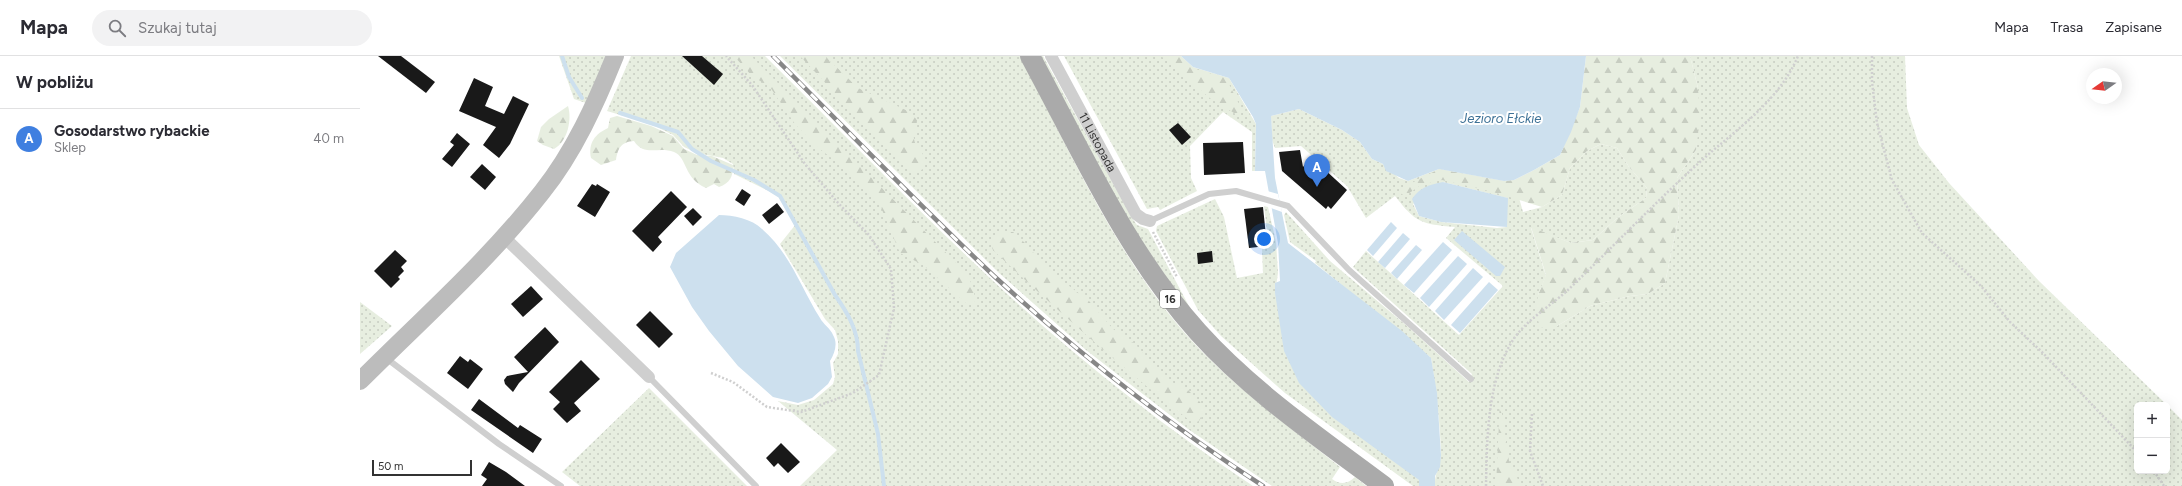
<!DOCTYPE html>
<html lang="pl">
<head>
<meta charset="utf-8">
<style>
  :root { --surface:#fff; --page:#f2f2f3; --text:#2b2b33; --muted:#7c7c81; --line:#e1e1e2; --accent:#e7353d }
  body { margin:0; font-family:Figtree,sans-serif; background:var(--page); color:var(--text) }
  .controls { position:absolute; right:12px; bottom:12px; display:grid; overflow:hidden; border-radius:6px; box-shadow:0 4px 16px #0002 }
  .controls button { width:36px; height:36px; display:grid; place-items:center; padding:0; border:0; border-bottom:1px solid var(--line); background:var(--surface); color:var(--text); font:20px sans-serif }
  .compass { position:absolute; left:1726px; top:12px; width:36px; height:36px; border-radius:50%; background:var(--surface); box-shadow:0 4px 16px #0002; rotate:256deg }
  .scale { position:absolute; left:12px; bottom:10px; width:100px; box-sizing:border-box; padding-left:4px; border:2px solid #323232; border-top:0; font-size:11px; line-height:14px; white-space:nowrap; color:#323232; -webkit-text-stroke:3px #fff; paint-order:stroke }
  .you { position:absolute; left:904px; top:183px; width:14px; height:14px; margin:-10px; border:3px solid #fff; border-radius:50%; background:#1a73e8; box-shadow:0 0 0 6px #1a73e833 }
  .badge { display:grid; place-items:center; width:26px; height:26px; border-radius:50%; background:var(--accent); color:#fff; font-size:13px; font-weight:700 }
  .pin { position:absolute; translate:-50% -33px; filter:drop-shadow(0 1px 2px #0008) }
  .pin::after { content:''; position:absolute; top:21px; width:14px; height:12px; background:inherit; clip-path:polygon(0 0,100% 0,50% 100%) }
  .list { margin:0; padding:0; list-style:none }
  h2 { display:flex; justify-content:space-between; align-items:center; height:52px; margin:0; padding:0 16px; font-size:17px }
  h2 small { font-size:13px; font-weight:400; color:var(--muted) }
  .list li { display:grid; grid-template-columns:26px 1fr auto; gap:12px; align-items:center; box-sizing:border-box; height:60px; padding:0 16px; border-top:1px solid var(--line) }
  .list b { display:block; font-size:15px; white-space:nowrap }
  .list p { margin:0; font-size:13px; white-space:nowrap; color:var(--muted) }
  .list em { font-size:13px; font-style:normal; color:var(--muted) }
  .icon { flex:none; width:22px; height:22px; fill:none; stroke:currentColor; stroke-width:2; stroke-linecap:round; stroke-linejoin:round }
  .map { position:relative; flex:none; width:1822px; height:430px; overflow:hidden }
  header { display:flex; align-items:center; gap:24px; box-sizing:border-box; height:56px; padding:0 20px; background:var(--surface); border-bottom:1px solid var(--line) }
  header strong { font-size:19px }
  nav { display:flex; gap:22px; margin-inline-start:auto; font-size:14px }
  .search { width:280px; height:36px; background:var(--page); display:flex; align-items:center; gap:10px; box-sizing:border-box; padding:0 14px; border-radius:22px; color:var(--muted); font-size:15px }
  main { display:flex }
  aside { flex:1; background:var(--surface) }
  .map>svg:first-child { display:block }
  .grass { fill:url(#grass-dots); fill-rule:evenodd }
  .forest { fill:url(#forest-firs) }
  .water { fill:#cde0ee }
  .pier { fill:#fff }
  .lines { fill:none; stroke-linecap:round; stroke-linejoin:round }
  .stream { stroke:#cde0ee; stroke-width:4 }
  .building { fill:#191919 }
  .path { stroke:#cfcfcf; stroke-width:2.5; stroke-dasharray:2 2; stroke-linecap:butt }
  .service { stroke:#cfcfcf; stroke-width:6 }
  .minor { stroke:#cfcfcf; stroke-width:12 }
  .secondary { stroke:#bcbcbc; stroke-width:18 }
  .primary { stroke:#aaa; stroke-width:20 }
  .rail-casing { stroke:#878787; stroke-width:4.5 }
  .rail { stroke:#fff; stroke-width:3; stroke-dasharray:9; stroke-linecap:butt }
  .labels { text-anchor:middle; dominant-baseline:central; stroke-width:4; stroke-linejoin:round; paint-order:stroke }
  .shield { fill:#fff; stroke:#707070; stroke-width:1 }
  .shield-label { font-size:11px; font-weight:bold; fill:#323232 }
  .street-label { font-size:12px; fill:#323232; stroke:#fff }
  .water-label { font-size:13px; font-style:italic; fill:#3d7196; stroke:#fff }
</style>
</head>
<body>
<header>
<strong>Mapa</strong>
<div class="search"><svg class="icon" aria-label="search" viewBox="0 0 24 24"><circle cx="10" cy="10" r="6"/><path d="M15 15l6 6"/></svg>Szukaj tutaj</div>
<nav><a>Mapa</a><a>Trasa</a><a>Zapisane</a></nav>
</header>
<main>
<aside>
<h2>W pobliżu<small></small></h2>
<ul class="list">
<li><span class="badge" style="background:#3f7fe0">A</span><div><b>Gosodarstwo rybackie</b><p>Sklep</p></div><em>40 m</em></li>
</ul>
</aside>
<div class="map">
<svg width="1822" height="430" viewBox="0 0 1822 430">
  <defs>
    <pattern id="grass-dots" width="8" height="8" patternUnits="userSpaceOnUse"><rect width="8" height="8" fill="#e7eee0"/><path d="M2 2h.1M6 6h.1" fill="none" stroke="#c7cdc1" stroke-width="1.8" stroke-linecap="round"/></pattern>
    <pattern id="forest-firs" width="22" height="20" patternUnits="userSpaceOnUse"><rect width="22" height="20" fill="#e7eee0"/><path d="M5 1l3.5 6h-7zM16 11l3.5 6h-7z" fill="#c7cdc1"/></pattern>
  </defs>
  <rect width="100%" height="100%" fill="#fff"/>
  <!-- grass -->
  <g class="grass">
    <polygon points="199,0 248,0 226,47 214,43"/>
    <path d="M271,0H405C480,74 554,151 631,223C712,299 801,369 893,430H440L477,394L418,345L438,349L454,344L473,328L475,321L473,307L478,298V285L475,274L465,263L420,188L436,168L419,140L374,118L373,108L363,102L337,97L324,91L313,79L291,68L247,55Z"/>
    <path d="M420,0H660C709,93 753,194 823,275C868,327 926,368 980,411L972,423C980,429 988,428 995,421L1006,430H912L828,373L726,294L639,217Z"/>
    <polygon points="679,0 683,0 772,162 777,169 788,173 830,252 828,253 772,171"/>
    <polygon points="704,0 821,0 833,11 869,22 896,68 895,115 892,115 892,76 863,56 830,90 831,122 837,135 800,154 798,151 787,153"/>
    <path d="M1330,0H1545L1547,52L1559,89L1589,127L1679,225L1807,349H1777V415H1807V349L1822,364V430H1075C1074,418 1081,408 1081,397C1080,365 1076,333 1071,302L955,207L956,205L930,186L924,159L926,156L970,205L1047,270L1109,326L1112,318L993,211L1006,195L1099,279L1143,230L1086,182L1095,171C1061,168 1056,167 1035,140L1006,162L987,130L941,90L915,92L912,84L911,60L939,53L982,74L1000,86L1012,103L1023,108L1039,122L1048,125L1079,113L1144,125L1154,124L1163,156L1182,151L1202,139L1210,112L1227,95L1241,88L1257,92L1269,111L1287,132L1286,142L1257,162L1233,184L1211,187L1171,172L1186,220L1178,239L1197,270L1230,250L1270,240L1288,238L1305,227L1319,159L1317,122L1336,94L1338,32ZM1083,126L1147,142V171L1137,172L1081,166L1059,160L1053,148Z"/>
    <polygon points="855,143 864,161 877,222 903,217 902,193 909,191 904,150 908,151 916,186 918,217 915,237 1059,424 1059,430 1053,430 925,337 861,280 838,254 796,175 797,170"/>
    <polygon points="0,246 32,270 0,298"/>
    <polygon points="289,332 387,430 220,430 202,416"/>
  </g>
  <!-- forest -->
  <g class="forest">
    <polygon points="374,0 391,0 608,219 614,235 615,247 608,249 563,209 540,197 518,144 487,114 456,90 435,68 410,31 392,20"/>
    <path d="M440,0H465L498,32L550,56L557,64C557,70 553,78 554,83C556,96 567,91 563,113L557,116H552L521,86Z"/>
    <polygon points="801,0 820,0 832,12 866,22 881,52 879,60 851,43"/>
    <polygon points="1226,0 1330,0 1338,32 1340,62 1336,94 1317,122 1319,159 1305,227 1288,238 1270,240 1230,250 1197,270 1187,273 1180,271 1176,257 1178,239 1186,219 1171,171 1211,187 1233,184 1257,162 1286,142 1287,132 1269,111 1257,92 1241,88 1227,95 1210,112 1202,139 1182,151 1133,136 1082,124 1061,129 1045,140 1040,137 1040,133 1079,113 1144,125 1154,124 1174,114 1200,99 1220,51"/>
    <path d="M208,50C212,63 208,85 194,93L183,89L177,85L181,71L189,63Z"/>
    <path d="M257,60L291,70L313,80L324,93L337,99L352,100L373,109C373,121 370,127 359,131L354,128L346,132C323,122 328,102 314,96C299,90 284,101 274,85C261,86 258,92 256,104L241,109L231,102C228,87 235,78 248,72L250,62Z"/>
    <path d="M641,176H653L666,188L688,214L729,245L753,273L766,281L779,292L794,311L811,326L825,331L840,346L845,356L839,365L833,367C763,313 697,254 633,194L630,187L632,181Z"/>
    <polygon points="1140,345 1149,405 1161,430 1136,430"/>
  </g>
  <!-- water -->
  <g class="water">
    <polygon points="821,0 1226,0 1220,51 1211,76 1200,99 1174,114 1154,124 1144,125 1079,113 1048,125 1026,115 1023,108 1012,103 1000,86 982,74 939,53 911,60 915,122 928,187 1042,275 1071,302 1077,337 1081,399 1080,411 1075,420 1075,430 1059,430 1059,424 972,361 939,327 924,295 915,237 915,227 920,225 918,187 905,115 895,115 896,68 893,61 869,22 833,11"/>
    <path d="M1083,126L1148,142L1147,171L1081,166L1059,160L1052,143C1060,131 1069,129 1083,126Z"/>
    <path d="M359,159C373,159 392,163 402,173C430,197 441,232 460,262C463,268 471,273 473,279C478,287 475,297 470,305L472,321L468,328L452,342L438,347L413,341L378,310L349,275L332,251L310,211L316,197Z"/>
    <polygon points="1031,166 1037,172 1013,200 1007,194"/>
    <polygon points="1102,175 1145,211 1140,220 1136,220 1094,184"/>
    <polygon points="1043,177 1050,183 1025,212 1018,206"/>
    <polygon points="1083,186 1092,194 1054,237 1044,229"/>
    <polygon points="1056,189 1062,194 1037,223 1031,217"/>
    <polygon points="1098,200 1107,208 1069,251 1060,242"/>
    <polygon points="1113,212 1123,221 1084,264 1075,255"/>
    <polygon points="1129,226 1138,234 1100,277 1091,269"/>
  </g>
  <!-- pier -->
  <polygon class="pier" points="907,135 918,138 922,156 911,152"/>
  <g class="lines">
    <!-- stream -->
    <g class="stream">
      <polyline points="202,0 209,21 222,42"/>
      <path d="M260,57L318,76L332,93L351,105L394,124L420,140L475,239C487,256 498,274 498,295L518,378L524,430"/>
    </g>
  </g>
  <!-- building -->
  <g class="building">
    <polygon points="18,0 41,0 75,26 66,37"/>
    <polygon points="322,0 342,0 363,18 354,29"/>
    <polygon points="114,22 133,31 125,50 144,58 153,40 169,48 150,88 139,102 123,89 136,71 99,55"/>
    <polygon points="818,67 831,81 822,89 809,74"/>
    <polygon points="97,77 110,88 92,111 82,103 94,89 90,86"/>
    <polygon points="883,86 885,117 844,119 843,87"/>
    <polygon points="940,94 943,111 951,101 987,134 971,153 968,150 966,153 922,115 919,96"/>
    <polygon points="122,108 136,121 125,134 110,121"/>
    <polygon points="232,128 236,130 237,128 250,136 235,161 217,150"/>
    <polygon points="382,133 391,139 384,150 375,144"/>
    <polygon points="311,135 327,151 298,181 302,186 293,196 272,175"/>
    <polygon points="417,147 424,156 409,168 402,159"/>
    <polygon points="903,151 907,190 889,192 884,153"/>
    <polygon points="333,152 342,161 333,170 324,160"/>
    <polygon points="35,194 47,205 41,211 44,215 38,221 40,223 31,232 14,215"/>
    <polygon points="852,195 853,206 838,208 837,197"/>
    <polygon points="171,230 183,243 163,261 151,248"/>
    <polygon points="290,255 313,278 299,292 276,269"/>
    <polygon points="185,271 199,286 159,327 153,336 145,328 144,324 147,320 168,316 154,301"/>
    <polygon points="100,300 108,306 110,303 123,313 108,333 87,317"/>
    <polygon points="221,304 240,323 214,347 221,355 207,367 193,353 200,346 189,336"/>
    <polygon points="119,343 158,372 160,369 182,383 173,397 111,354"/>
    <polygon points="421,387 440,406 428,417 418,407 414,411 406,402"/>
    <polygon points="129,406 146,416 165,430 122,430 127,423 121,419"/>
  </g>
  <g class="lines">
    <!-- path -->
    <g class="path">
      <polyline points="1512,0 1512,26 1517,67 1532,124 1562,177 1621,230 1650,266 1682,296 1777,396"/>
      <polyline points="793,176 817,221"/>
      <polyline points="351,317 373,326 407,351 441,356 493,337 519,319 534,252 531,213 509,179 479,148 445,108 392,29 366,0"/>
      <polyline points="1172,358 1170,395 1183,430"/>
      <polyline points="1794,415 1804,430"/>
      <path d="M1126,430C1127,383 1127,324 1153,284C1167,263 1191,250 1209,233C1256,188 1301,140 1350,97C1383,69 1421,41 1438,0"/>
    </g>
    <!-- service -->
    <g class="service">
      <polyline points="790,165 849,138 876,135 928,150 989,214 1111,323"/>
      <polyline points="26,302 139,388 201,430"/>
      <polyline points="289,321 396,430"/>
    </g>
    <!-- minor -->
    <g class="minor">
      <path id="s1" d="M691,0L776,158L783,163L790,165"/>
      <polyline points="144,181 289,321"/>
    </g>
    <!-- secondary -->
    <path class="secondary" d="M0,325C62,263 128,205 182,136C214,96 236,47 255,0"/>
    <!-- primary -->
    <path class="primary" d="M670,0C721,94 766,196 838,276C892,336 960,382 1024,430"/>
    <defs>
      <path id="rail" d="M413,0C486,73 559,149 634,220C718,297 808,368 903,430"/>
    </defs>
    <!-- rail casing -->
    <use href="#rail" class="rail-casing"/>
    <!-- rail -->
    <use href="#rail" class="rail"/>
  </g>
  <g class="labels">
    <!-- shield labels -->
    <rect class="shield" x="800" y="234" width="20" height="18" rx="3"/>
    <g class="shield-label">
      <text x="810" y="243">16</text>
    </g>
    <!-- street labels -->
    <g class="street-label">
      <text stroke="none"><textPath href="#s1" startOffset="98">11 Listopada</textPath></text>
    </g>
    <!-- water labels -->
    <g class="water-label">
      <text x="1141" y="62">Jezioro Ełckie</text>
    </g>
  </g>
</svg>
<div class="controls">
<button>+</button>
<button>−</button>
</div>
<svg class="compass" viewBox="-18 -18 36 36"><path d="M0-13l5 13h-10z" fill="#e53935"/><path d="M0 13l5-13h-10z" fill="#7c7c81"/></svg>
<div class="scale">50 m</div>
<div class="you"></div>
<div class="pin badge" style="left:957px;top:131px;background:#3f7fe0">A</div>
</div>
</main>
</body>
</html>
